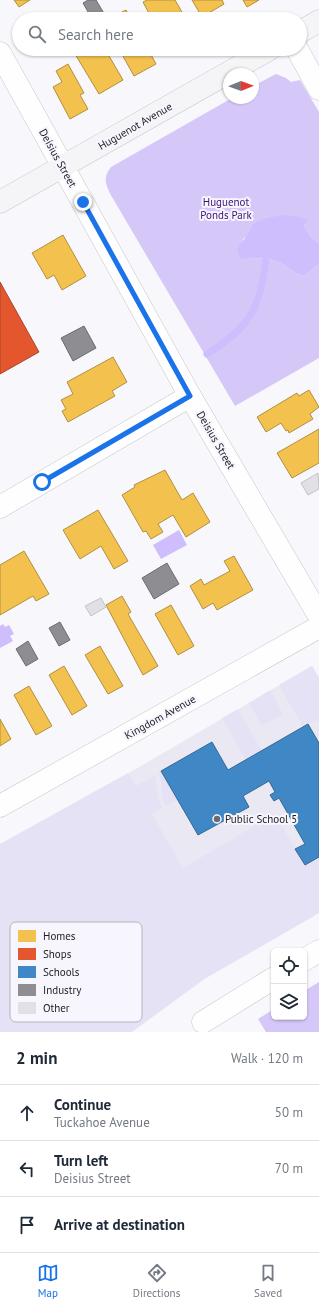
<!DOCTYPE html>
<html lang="en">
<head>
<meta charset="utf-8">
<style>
  :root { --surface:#fff; --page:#f6f6f7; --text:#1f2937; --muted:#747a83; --line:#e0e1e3; --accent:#1a73e8 }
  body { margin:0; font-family:"PT Sans",sans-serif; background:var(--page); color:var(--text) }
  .controls { position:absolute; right:12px; bottom:12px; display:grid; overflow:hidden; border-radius:6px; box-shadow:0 1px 3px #0004 }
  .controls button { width:36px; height:36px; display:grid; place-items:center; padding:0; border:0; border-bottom:1px solid var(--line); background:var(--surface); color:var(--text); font:20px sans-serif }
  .compass { position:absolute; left:223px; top:68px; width:36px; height:36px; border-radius:50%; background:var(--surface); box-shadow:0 1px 3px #0004; rotate:89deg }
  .stop { position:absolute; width:12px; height:12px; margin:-9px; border:3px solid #1a73e8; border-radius:50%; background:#fff }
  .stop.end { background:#1a73e8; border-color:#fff; box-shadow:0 1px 4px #0008 }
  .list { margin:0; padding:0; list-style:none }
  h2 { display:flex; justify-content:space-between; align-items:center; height:52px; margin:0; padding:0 16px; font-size:17px }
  h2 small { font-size:13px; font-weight:400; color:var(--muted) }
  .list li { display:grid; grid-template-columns:26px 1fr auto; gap:12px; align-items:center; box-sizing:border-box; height:56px; padding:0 16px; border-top:1px solid var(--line) }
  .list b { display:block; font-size:15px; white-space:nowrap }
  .list p { margin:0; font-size:13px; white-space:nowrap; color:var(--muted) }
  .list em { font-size:13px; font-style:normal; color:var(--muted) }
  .icon { flex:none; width:22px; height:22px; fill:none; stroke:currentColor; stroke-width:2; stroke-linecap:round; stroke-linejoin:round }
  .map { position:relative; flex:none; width:319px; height:1032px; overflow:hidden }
  .search { position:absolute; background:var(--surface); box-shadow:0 1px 3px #0004; left:12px; right:12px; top:12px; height:44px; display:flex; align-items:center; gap:10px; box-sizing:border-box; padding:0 14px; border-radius:22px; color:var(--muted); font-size:15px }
  .sheet { height:220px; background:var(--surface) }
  nav { display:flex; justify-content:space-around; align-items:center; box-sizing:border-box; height:56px; border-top:1px solid var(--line); background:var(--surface); font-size:11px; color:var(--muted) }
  nav a { display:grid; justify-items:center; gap:2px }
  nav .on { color:var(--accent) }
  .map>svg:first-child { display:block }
  .built { fill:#eae8f2 }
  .green { fill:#e6e2f6 }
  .forest { fill:#d5c8f9 }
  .water { fill:#cfbefd }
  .homes { fill:#f2c14e; stroke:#b39040 }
  .shops { fill:#e4572e; stroke:#a9462a }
  .schools { fill:#3f88c5; stroke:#356894 }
  .industry { fill:#8d8d92; stroke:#6c6c70 }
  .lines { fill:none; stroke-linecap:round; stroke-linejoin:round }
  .stream { stroke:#cfbefd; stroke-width:7 }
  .building { fill:#e1e0e4; stroke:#c3c3c6 }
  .street-casing { stroke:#c8c8cb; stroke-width:23 }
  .secondary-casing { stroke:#c8c8cb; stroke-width:23 }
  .street { stroke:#fefeff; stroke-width:22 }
  .secondary { stroke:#f5f4f7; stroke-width:22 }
  .route { stroke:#1a73e8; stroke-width:5 }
  .poi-dot { fill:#6b6a6e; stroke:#f7f5fe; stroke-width:1.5 }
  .labels { text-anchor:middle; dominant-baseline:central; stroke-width:4; stroke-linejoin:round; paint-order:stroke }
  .street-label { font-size:11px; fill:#1f1e21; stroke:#f7f5fe }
  .park-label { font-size:11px; fill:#3e1276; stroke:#f7f5fe }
  .poi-label { font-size:11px; fill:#1f1e21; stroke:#f7f5fe; text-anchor:start }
  .key { fill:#f7f5fe; stroke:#b6b4bc; stroke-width:1 }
  .key-label { font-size:11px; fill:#1f1e21 }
</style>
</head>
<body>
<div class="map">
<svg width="319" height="1032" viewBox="0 0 319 1032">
  <rect width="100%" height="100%" fill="#f8f7fc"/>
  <!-- built -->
  <polygon class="built" points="312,666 319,678 319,913 206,978 98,791"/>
  <!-- green -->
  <g class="green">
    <polygon points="312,666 319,678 319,721 316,720 303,727 279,685"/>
    <polygon points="270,690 283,714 262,726 249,703"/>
    <polygon points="238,709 262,751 246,760 222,718"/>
    <path d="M161,771L178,800L166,806C159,795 164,783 158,773Z"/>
    <polygon points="128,773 136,786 155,775 158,798 162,808 152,814 183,868 275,814 305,865 319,857 319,913 206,978 132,1032 0,1032 0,844"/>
  </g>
  <!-- forest -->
  <g class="forest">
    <path d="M276,74L286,78L291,82L300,80L319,112V243L311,237L304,226L306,220L249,234L243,239L240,259C252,259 265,257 276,261C286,265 293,273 304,276L319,264V358L235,406L112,197C106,186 102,178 111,167L232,98H253V86Z"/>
    <polygon points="319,982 319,1032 266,1032 258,1019 274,1009 274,1017 304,1017 304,991"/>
  </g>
  <!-- water -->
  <g class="water">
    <path d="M282,215L299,217L307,220L304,226L311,237L319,243V264L304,276C293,273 286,265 276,261C265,257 252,259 240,259L237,249C243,240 249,234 253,224L263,219Z"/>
    <polygon points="179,530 187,545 161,559 153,545"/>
    <polygon points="3,624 5,627 9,625 14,634 10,636 13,641 0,648 0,626"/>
  </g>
  <!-- homes -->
  <g class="homes">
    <polygon points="14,0 30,0 19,7"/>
    <polygon points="147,0 175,0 186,19 152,19 143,2"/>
    <polygon points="192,0 222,0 224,4 202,17"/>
    <polygon points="243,0 259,0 247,7"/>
    <polygon points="126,10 131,19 108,19"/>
    <polygon points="72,49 105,49 123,80 99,94"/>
    <polygon points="119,49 148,49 156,64 134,76"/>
    <polygon points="68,64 84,93 80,95 88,109 70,119 53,87 62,82 56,71"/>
    <polygon points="63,235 86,276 62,290 54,275 47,279 32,253"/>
    <polygon points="113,357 127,382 112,391 115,396 68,422 62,411 66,409 61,400 73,394 67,382"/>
    <polygon points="309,390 319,407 310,414 313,419 289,433 288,430 286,431 281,423 266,432 257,417 297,393 299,396"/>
    <polygon points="319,429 319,463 292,478 277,453"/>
    <polygon points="165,470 182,500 193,493 210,522 186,537 173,515 158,524 163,532 151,539 146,531 143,532 122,495 135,487 134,485"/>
    <polygon points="98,510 128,561 114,569 101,546 80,559 63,530"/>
    <polygon points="24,551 49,594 36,601 33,596 0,615 0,565"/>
    <polygon points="234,556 253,590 217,610 213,603 203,609 190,586 201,579 204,585 230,571 224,561"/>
    <polygon points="122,596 131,612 128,614 158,666 143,675 106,605"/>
    <polygon points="171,605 194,646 178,655 155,614"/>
    <polygon points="100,646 123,686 108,694 85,655"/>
    <polygon points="64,666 87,706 72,715 49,675"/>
    <polygon points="29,686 52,726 36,735 14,695"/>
    <polygon points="0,719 11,739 0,746"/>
  </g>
  <!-- shops -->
  <polygon class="shops" points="0,282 39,352 0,374"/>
  <!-- schools -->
  <polygon class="schools" points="308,724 319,743 319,857 305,865 295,849 305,844 279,798 274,801 270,795 275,792 269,781 243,796 249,807 198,835 161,771 212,742 228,770"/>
  <!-- industry -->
  <g class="industry">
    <polygon points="88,0 96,0 105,15 98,19 92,19 83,3"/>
    <polygon points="84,326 96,348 73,361 61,338"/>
    <polygon points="167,563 179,584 154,599 142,578"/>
    <polygon points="60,622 70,640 59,646 49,628"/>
    <polygon points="28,641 38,659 26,666 16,649"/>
  </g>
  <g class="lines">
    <!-- stream -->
    <path class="stream" d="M207,354C251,326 259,310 266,259"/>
  </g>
  <!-- building -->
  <g class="building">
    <polygon points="318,473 319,489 308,495 301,483"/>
    <polygon points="101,598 106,607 91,616 85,606"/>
  </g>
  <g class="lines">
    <defs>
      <g id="street">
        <polyline points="297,49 319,89"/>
        <polyline points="0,53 190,396 319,616"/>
        <polyline points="0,507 190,396"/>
        <polyline points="0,806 319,627"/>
        <polyline points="304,960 319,951"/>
        <polyline points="203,1022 274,978"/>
      </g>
      <g id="secondary">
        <polyline points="300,32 319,21"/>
        <polyline points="0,202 270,49"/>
      </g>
    </defs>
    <!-- street casing -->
    <use href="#street" class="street-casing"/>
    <!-- secondary casing -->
    <use href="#secondary" class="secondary-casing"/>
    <!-- street -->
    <use href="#street" class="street"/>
    <!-- secondary -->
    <use href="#secondary" class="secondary"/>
  </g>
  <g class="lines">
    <!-- route -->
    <polyline class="route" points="42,482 190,396 83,202"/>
  </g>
  <!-- markers -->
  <circle class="poi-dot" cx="217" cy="819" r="4"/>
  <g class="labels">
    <!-- street labels -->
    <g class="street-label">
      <text transform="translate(135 126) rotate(-30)">Huguenot Avenue</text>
      <text transform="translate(58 158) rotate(61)">Deisius Street</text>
      <text transform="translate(216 440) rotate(60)">Deisius Street</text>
      <text transform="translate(160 717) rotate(-29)">Kingdom Avenue</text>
    </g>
    <!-- park labels -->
    <g class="park-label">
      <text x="226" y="202">Huguenot<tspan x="226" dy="13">Ponds Park</tspan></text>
    </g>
    <!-- poi labels -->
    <g class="poi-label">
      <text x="225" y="819">Public School 5</text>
    </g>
  </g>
  <!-- legend -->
  <rect x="10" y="922" width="132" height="100" rx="6" class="key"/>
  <rect x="18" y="930" width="18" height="12" fill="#f2c14e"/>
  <rect x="18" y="948" width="18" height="12" fill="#e4572e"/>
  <rect x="18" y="966" width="18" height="12" fill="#3f88c5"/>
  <rect x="18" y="984" width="18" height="12" fill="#8d8d92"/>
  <rect x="18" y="1002" width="18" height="12" fill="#e1e0e4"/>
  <g class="key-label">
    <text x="43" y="940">Homes</text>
    <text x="43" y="958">Shops</text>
    <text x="43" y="976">Schools</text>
    <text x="43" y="994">Industry</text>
    <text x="43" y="1012">Other</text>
  </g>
</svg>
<div class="controls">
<button><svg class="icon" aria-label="locate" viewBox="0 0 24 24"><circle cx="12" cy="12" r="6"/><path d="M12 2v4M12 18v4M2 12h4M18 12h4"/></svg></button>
<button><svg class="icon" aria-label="layers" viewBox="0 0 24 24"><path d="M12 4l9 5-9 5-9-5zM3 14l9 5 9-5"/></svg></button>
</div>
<svg class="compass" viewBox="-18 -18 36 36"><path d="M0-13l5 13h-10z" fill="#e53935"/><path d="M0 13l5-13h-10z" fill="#747a83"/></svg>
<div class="stop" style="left:42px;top:482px"></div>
<div class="stop end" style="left:83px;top:202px"></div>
<div class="search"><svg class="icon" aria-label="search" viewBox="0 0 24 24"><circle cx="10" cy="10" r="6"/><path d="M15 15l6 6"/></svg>Search here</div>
</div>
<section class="sheet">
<h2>2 min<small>Walk · 120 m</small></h2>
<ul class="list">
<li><svg class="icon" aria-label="ahead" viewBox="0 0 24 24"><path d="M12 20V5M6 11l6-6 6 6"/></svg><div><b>Continue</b><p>Tuckahoe Avenue</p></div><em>50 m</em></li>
<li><svg class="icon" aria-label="left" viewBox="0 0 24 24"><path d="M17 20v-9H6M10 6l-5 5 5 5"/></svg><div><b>Turn left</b><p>Deisius Street</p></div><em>70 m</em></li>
<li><svg class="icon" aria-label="arrive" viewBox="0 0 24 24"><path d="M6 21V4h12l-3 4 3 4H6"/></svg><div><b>Arrive at destination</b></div></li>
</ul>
</section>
<nav>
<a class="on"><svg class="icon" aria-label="map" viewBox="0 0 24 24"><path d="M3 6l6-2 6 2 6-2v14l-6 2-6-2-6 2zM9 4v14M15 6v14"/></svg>Map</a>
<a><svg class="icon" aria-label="directions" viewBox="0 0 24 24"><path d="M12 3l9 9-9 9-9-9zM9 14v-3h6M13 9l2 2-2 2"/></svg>Directions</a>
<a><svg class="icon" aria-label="saved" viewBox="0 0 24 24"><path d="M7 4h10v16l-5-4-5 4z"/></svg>Saved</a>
</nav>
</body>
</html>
